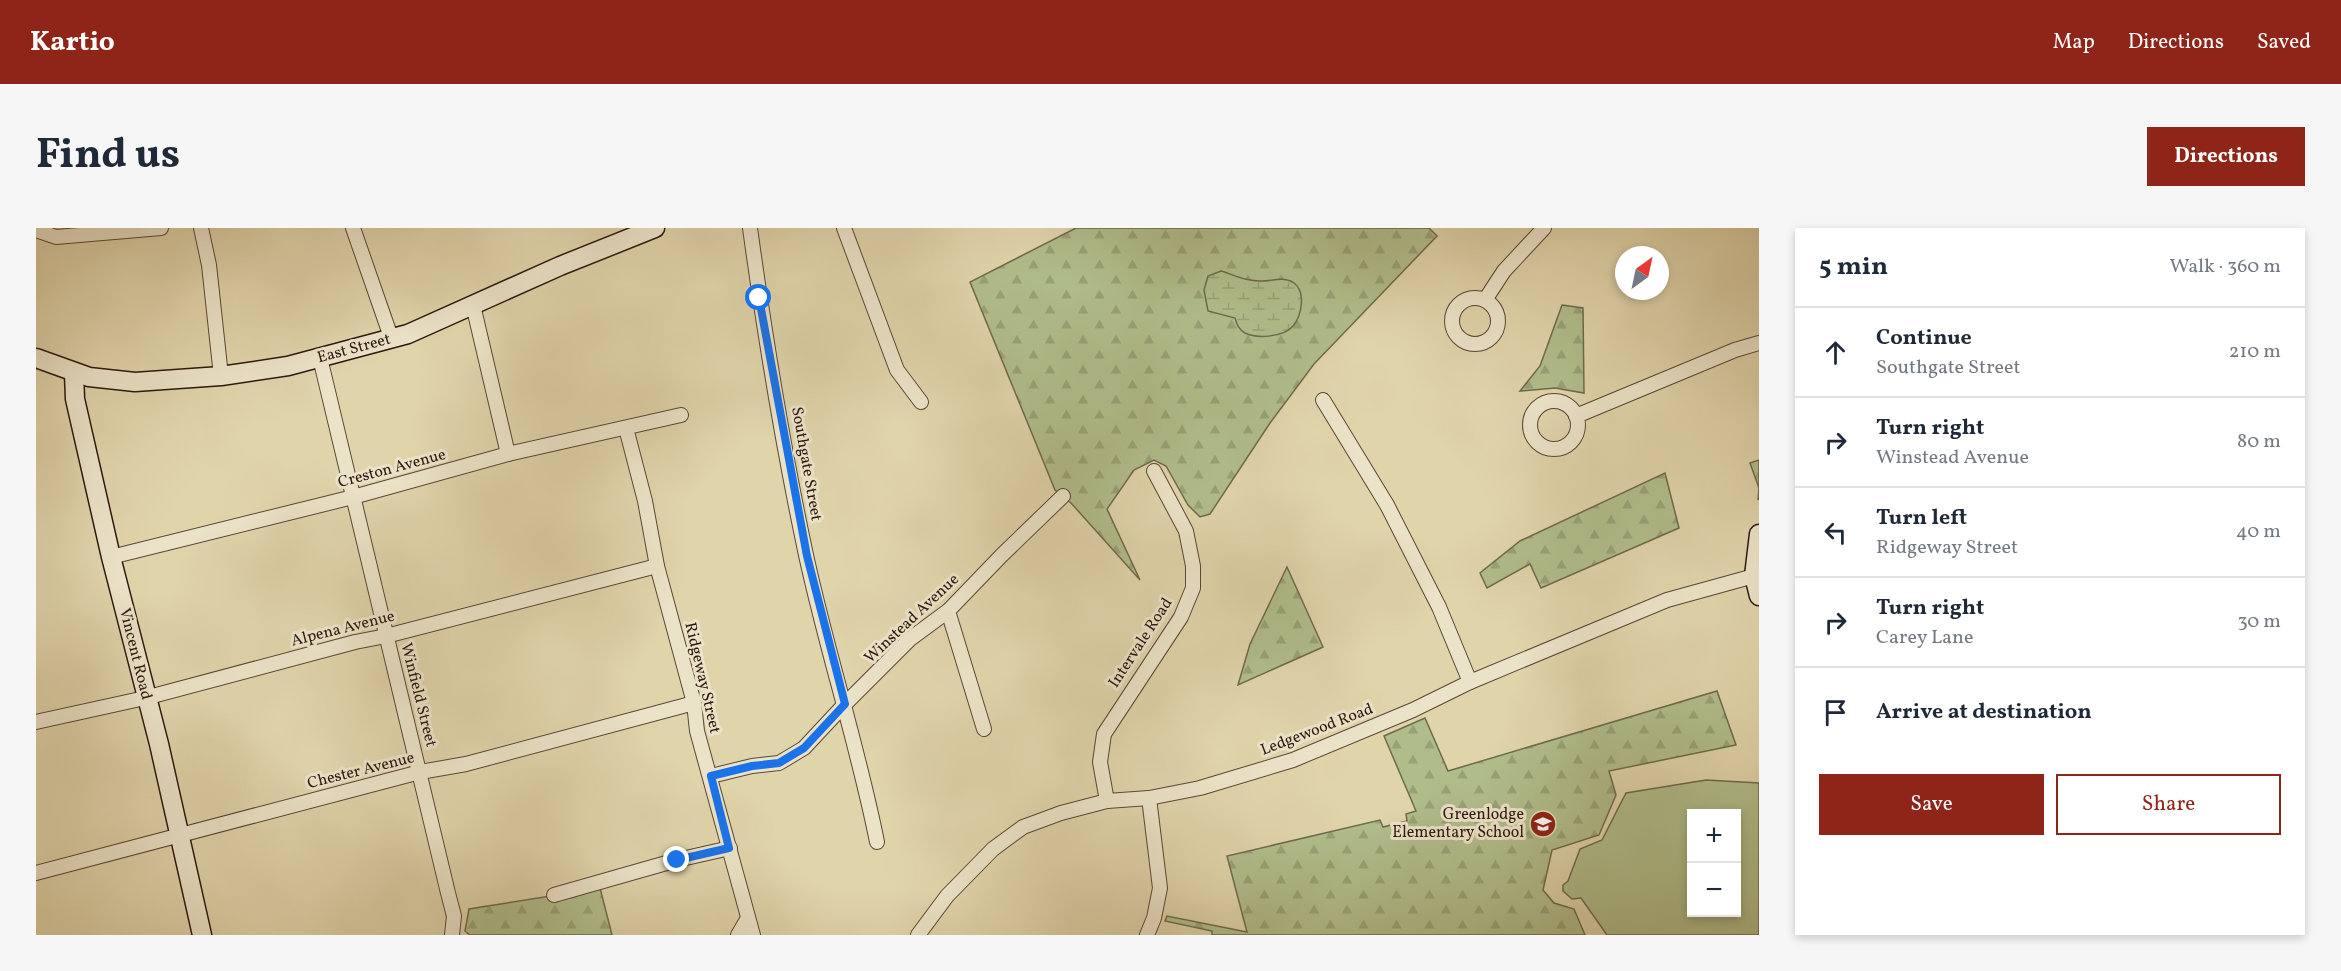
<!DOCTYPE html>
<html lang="en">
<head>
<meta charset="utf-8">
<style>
  :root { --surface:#fff; --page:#f6f6f7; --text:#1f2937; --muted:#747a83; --line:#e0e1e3; --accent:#8f2418 }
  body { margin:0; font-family:Vollkorn,serif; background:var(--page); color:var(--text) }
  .controls { position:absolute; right:18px; bottom:18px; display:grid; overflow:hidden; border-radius:0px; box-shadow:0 3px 9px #0003 }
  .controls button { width:54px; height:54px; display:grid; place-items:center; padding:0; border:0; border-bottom:2px solid var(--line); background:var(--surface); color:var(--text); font:30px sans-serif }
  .compass { position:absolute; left:1579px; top:18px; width:54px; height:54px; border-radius:50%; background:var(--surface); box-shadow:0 3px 9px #0003; rotate:33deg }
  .stop { position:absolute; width:18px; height:18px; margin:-14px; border:4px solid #1a73e8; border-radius:50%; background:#fff }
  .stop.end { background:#1a73e8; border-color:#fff; box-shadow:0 2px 6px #0008 }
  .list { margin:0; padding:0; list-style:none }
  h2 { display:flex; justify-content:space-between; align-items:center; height:78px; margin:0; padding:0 24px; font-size:26px }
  h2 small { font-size:20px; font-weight:400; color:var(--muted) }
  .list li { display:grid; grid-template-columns:39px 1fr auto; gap:18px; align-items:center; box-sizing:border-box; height:90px; padding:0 24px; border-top:2px solid var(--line) }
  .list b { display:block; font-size:22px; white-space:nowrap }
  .list p { margin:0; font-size:20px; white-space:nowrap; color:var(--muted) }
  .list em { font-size:20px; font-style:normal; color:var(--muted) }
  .actions { display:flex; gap:12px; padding:18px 24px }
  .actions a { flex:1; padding:14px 0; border:2px solid var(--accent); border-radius:0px; text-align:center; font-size:21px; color:var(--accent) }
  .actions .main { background:var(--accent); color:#fff }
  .icon { flex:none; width:33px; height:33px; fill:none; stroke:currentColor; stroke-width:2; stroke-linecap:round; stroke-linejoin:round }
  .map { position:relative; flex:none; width:1723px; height:707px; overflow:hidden; border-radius:0px }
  header { display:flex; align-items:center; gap:36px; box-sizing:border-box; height:84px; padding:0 30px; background:var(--accent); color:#fff }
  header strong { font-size:28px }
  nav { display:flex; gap:33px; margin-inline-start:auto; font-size:21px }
  .intro { display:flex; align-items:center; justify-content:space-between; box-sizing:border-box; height:144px; padding:0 36px }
  h1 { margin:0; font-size:42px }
  .button { padding:15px 27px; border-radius:0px; background:var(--accent); color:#fff; font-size:21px; font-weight:700 }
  main { display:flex; gap:36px; padding:0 36px }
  aside { flex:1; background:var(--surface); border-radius:0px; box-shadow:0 3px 9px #0003 }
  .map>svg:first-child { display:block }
  .green { fill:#b0bd8b; stroke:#6e6a4d; stroke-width:1.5; fill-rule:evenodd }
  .forest { fill:url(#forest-firs); stroke:#6e6a4d; stroke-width:1.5 }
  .wetland { fill:url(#wetland-marsh); stroke:#6e6a4d; stroke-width:1.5 }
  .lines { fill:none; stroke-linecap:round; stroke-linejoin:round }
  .street-casing { stroke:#5a4736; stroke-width:16 }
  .secondary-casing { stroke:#2d180f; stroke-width:21 }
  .street { stroke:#ebe3c8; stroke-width:14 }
  .secondary { stroke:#ebe3c8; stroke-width:18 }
  .route { stroke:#1a73e8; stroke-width:8 }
  .labels { text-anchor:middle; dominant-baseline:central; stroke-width:6; stroke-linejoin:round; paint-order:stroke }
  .street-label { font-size:16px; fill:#2d180f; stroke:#ebe3c8 }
  .poi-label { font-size:16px; fill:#2d180f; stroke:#ebe3c8; text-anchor:end }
</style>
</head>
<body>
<header>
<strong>Kartio</strong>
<nav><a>Map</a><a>Directions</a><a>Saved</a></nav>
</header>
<div class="intro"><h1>Find us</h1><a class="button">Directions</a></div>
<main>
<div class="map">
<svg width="1723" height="707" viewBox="0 0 1723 707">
  <defs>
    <pattern id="forest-firs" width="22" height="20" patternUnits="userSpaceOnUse" patternTransform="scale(1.5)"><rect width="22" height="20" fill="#b0bd8b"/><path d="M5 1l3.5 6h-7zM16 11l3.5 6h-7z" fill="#98a277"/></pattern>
    <pattern id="wetland-marsh" width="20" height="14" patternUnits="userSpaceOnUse" patternTransform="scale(1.5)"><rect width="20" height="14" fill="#b0bd8b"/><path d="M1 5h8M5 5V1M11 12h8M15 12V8" fill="none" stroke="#98a277"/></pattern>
  </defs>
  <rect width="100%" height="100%" fill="#e0d4ab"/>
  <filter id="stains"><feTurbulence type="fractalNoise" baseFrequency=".00333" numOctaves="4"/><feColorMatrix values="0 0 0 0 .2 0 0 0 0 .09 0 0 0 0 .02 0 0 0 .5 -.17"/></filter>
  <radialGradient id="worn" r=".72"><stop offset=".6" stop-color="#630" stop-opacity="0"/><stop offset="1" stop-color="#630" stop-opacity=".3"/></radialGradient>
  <!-- green -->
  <path class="green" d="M1670,552L1723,555V707H1571L1545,670L1536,671L1527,663V657L1532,653L1544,621L1566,612L1590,565ZM1656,586H1700V684H1656Z"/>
  <!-- forest -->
  <g class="forest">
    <polygon points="1040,0 1393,0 1401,8 1278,136 1234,195 1174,286 1164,289 1152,277 1130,238 1118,232 1098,242 1071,281 1104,352 1035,275 1019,262 934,54"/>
    <polygon points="1526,77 1547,80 1548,165 1519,160 1484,163 1504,138"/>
    <polygon points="1723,232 1723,270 1722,272 1723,260 1714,235"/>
    <polygon points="1629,245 1643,300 1505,360 1494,336 1451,360 1444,345 1484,313"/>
    <polygon points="1251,339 1287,419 1202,457 1214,416"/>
    <polygon points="1681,463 1700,517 1573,543 1580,567 1563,607 1516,622 1507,662 1518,675 1538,681 1549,707 1176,707 1176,703 1129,693 1131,688 1211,704 1191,628 1344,592 1347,599 1371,593 1370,586 1380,583 1348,508 1389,490 1412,543"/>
    <polygon points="564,660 576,707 434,707 429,703 433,681"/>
  </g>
  <!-- wetland -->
  <path class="wetland" d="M1185,43C1198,47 1212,54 1226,53C1236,53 1248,48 1258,55C1270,64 1266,87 1257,98C1248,109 1221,111 1209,105C1202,101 1201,96 1199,90L1172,83L1168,62L1172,48Z"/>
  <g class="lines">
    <defs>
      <g id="street">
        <polyline points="165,0 173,37 185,148"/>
        <polyline points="317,0 356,112"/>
        <path d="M714,0C729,109 747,219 770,327C791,424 822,518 841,614"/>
        <polyline points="808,0 861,142 885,174"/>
        <polyline points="0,2 20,9 125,0"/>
        <circle cx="1439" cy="93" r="23"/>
        <polyline points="1449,72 1468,43 1508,0"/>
        <polyline points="437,77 472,226"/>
        <polyline points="284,130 412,665 418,688 416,707"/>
        <polyline points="1287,172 1351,277 1403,379 1434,454"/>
        <circle cx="1518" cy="197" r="24"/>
        <polyline points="1540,188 1699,122 1723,115"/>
        <polyline points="590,200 609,273 621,338 658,475 661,503 717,707"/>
        <polyline points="75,329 317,269 472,226 645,187"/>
        <polyline points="912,383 948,501"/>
        <polyline points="0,494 109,470 319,414 350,408 621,338"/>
        <polyline points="675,548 716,538 743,535 768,520 809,476 874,411 912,383 966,327 1027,268"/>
        <polyline points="1071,573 1064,534 1068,506 1145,389 1157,360 1157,338 1150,303 1118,243"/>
        <polyline points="0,645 384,544 430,536 658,475"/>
        <polyline points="518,667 641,632 694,620"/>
        <polyline points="702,707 712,690"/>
        <polyline points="882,707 911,668 957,621 987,599 1025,585 1071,573 1113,570 1164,560 1257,532 1377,482 1434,454 1631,372 1718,348"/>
        <polyline points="1111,707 1118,690 1124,660 1113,570"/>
      </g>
      <g id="secondary">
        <polyline points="0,130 53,149 99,154 185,148 252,138 372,106 524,38 619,0"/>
        <polyline points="38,145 39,171 75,329 123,516 166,707"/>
        <polyline points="1723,306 1718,348 1723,368"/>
      </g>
    </defs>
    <!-- street casing -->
    <use href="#street" class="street-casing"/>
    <!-- secondary casing -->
    <use href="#secondary" class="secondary-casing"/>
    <!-- street -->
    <use href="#street" class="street"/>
    <!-- secondary -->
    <use href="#secondary" class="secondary"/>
  </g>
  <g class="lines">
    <!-- route -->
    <polyline class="route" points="641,632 693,620 675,548 716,538 743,535 768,520 809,476 771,328 723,70"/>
  </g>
  <!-- icons -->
  <defs>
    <symbol id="school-disc" viewBox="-11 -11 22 22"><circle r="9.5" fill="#8f2418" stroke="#ebe3c8"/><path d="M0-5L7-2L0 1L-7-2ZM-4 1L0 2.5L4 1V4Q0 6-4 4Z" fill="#fff"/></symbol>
  </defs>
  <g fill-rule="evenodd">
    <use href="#school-disc" x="1492" y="581" width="30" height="30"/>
  </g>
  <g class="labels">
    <!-- street labels -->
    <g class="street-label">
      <text transform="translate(318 121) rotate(-15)">East Street</text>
      <text transform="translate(770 236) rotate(80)">Southgate Street</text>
      <text transform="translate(356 241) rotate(-15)">Creston Avenue</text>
      <text transform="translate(876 391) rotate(-43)">Winstead Avenue</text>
      <text transform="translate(307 401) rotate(-14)">Alpena Avenue</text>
      <text transform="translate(1105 415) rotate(-57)">Intervale Road</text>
      <text transform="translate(99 426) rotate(76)">Vincent Road</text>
      <text transform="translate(666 450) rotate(77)">Ridgeway Street</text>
      <text transform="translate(382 467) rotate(76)">Winfield Street</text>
      <text transform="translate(1281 502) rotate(-21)">Ledgewood Road</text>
      <text transform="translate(325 543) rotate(-14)">Chester Avenue</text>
    </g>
    <!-- poi labels -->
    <g class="poi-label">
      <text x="1488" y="587">Greenlodge<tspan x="1488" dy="18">Elementary School</tspan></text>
    </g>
  </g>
  <rect width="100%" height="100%" filter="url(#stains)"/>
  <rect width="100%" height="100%" fill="url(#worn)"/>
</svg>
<div class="controls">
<button>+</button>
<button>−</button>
</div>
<svg class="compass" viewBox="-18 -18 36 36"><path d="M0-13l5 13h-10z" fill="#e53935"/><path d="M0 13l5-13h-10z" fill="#747a83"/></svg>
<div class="stop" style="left:723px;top:70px"></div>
<div class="stop end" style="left:641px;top:632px"></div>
</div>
<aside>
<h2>5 min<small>Walk · 360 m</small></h2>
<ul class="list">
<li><svg class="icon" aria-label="ahead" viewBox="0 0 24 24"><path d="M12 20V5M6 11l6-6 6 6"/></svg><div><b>Continue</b><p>Southgate Street</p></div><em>210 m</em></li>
<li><svg class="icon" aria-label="right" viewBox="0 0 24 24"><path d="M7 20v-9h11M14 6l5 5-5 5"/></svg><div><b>Turn right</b><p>Winstead Avenue</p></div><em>80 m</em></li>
<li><svg class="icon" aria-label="left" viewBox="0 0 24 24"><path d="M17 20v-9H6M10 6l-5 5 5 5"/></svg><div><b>Turn left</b><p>Ridgeway Street</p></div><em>40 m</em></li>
<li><svg class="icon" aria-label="right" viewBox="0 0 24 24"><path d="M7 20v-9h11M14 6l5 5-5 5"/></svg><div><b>Turn right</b><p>Carey Lane</p></div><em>30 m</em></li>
<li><svg class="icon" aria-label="arrive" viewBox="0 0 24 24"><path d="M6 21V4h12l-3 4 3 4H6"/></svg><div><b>Arrive at destination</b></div></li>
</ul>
<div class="actions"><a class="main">Save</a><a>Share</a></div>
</aside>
</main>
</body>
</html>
